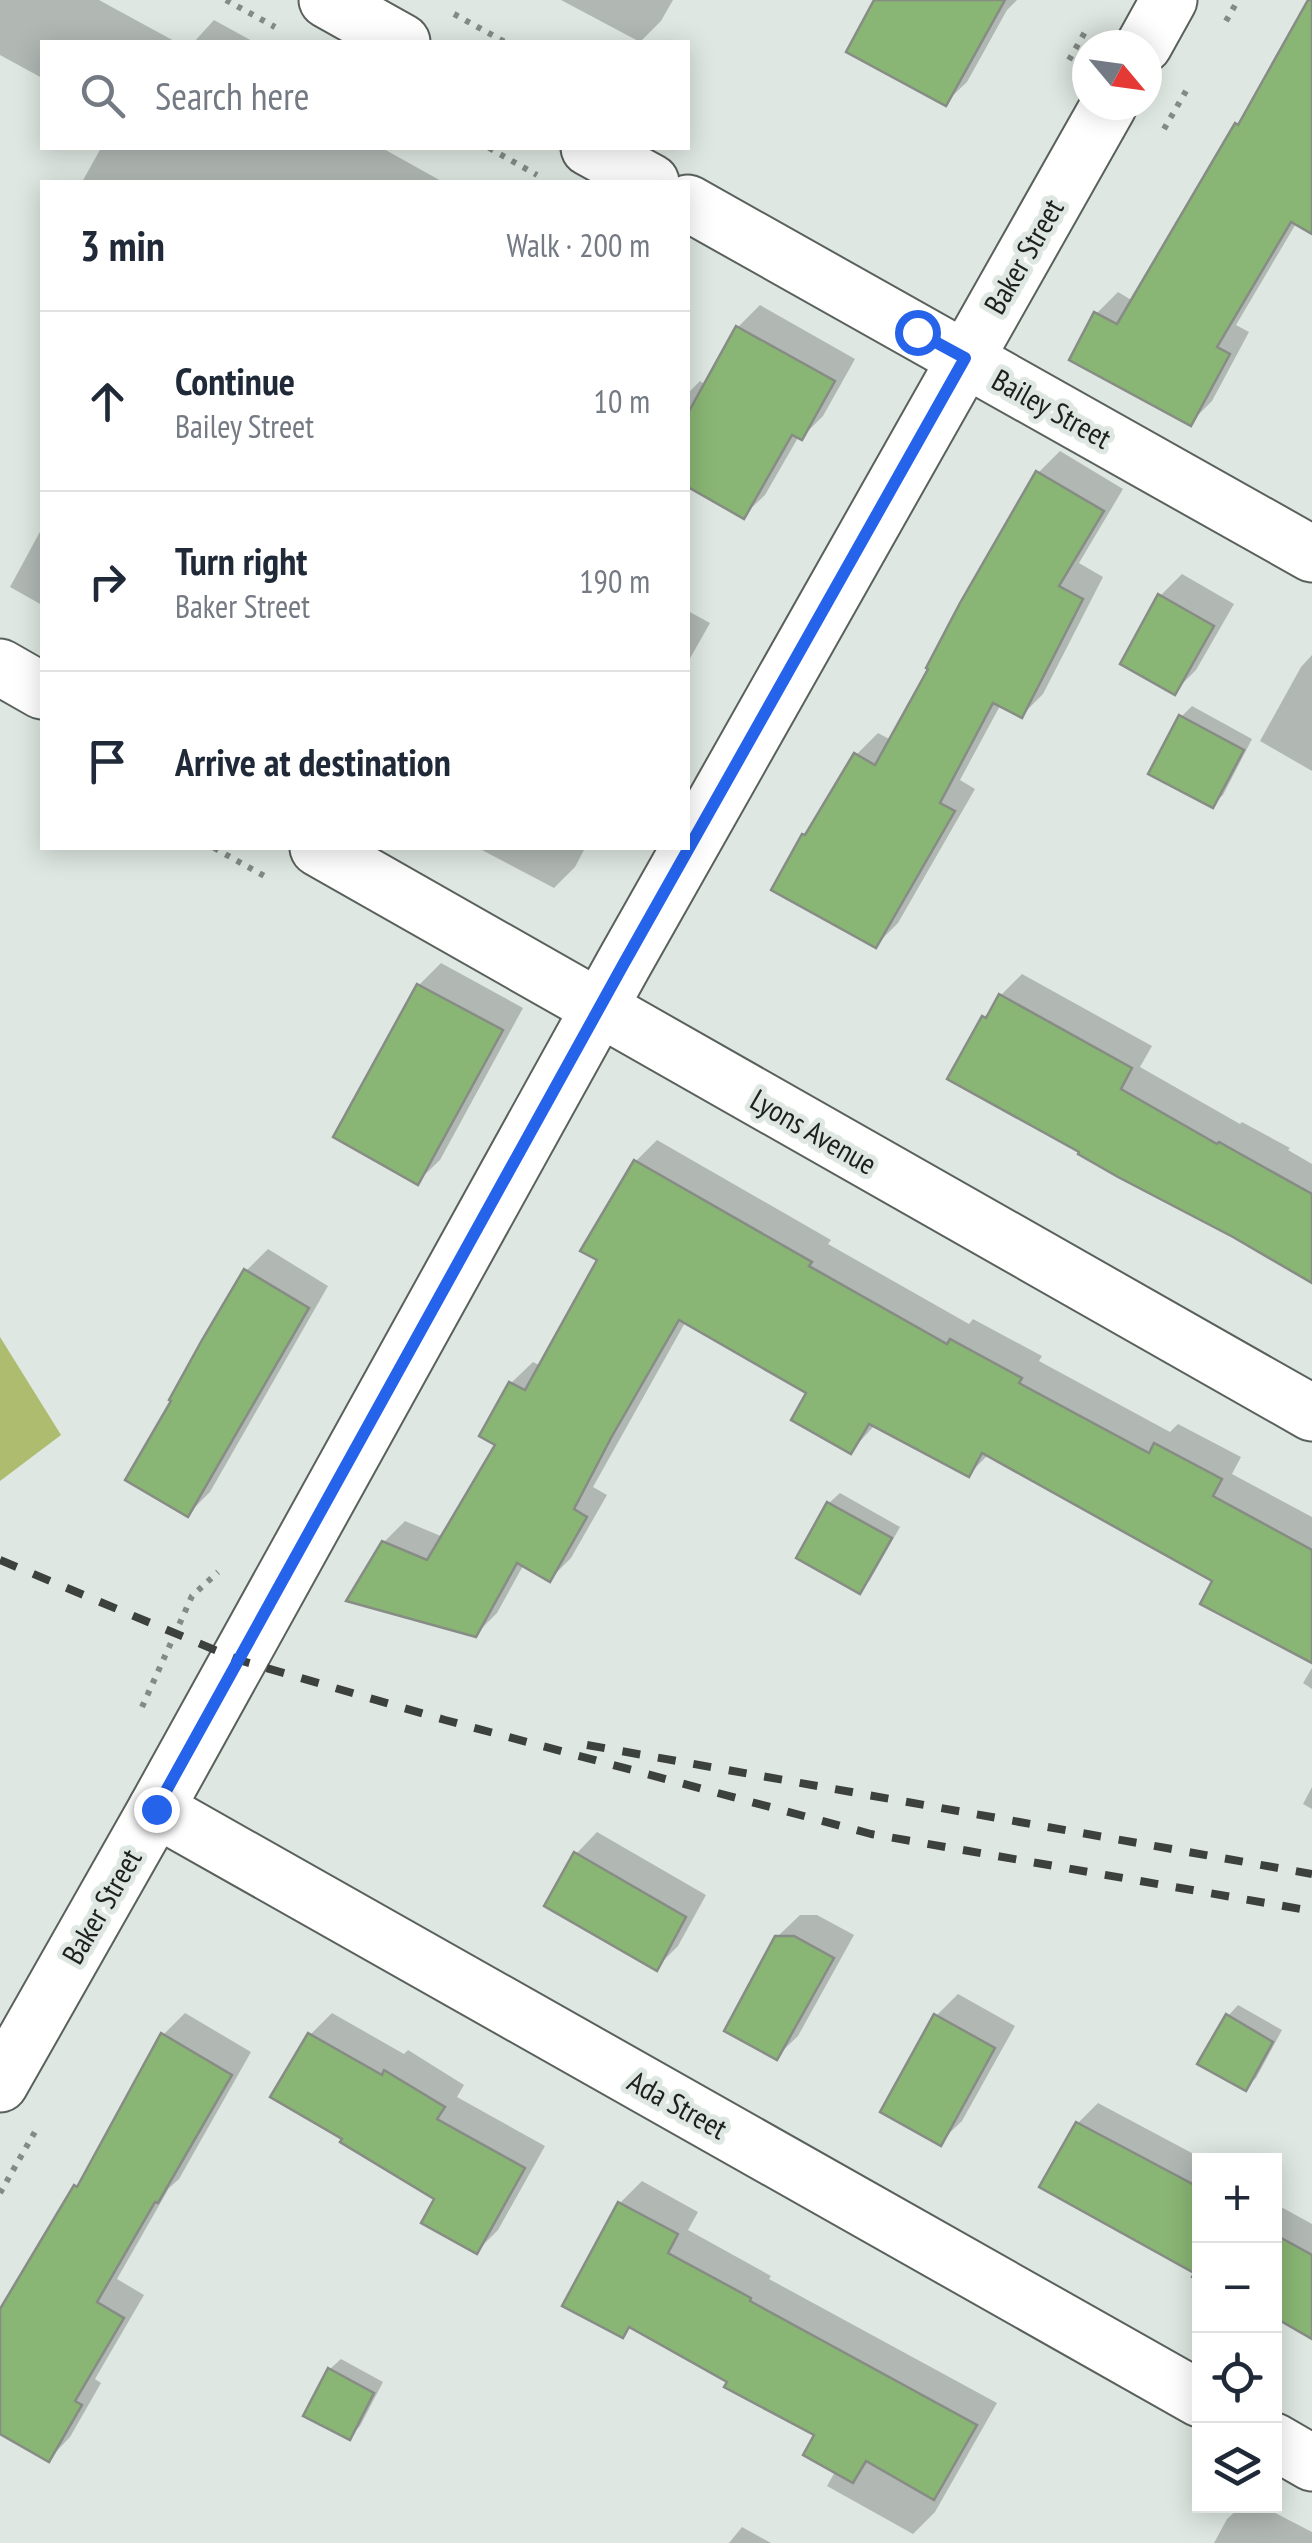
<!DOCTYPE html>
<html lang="en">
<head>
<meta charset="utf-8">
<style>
  :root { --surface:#fff; --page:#f2f2f3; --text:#1f2937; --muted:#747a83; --line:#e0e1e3 }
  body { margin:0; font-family:"PT Sans Narrow",sans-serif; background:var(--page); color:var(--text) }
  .controls { position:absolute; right:30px; bottom:30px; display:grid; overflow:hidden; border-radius:0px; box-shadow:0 5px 25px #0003 }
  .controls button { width:90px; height:90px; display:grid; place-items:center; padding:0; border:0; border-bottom:2px solid var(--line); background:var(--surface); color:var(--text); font:50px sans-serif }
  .compass { position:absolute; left:1072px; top:30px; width:90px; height:90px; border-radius:50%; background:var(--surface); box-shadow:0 5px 25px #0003; rotate:119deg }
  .stop { position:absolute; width:30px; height:30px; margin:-22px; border:8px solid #2563eb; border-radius:50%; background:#fff }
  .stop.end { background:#2563eb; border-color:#fff; box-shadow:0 2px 10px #0008 }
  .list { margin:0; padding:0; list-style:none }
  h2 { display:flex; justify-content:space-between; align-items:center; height:130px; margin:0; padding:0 40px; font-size:42px }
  h2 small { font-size:32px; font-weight:400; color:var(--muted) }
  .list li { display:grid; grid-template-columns:65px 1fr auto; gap:30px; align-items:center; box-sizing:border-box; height:180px; padding:0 40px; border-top:2px solid var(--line) }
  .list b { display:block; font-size:38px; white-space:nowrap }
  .list p { margin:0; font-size:32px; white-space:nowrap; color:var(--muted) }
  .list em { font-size:32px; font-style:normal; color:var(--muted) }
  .icon { flex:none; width:55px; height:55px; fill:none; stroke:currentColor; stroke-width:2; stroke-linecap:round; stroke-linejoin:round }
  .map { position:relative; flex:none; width:1312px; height:2543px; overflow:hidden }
  .search { position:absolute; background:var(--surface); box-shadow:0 5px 25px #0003; left:40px; top:40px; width:650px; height:110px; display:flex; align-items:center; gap:25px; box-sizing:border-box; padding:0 35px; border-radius:0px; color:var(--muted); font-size:38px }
  .panel { position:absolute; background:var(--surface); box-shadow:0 5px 25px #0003; left:40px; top:180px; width:650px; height:670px; border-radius:0px }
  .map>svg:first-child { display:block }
  .forest { fill:#adbc6e }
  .shadow { fill:#0003 }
  .building { fill:#89b674; stroke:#878c85; stroke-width:2.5 }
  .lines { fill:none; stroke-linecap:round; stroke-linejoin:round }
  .minor-casing { stroke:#5a615c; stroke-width:59 }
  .path { stroke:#848a86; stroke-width:6; stroke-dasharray:5 8; stroke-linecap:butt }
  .minor { stroke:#fff; stroke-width:55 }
  .rail { stroke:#3d413e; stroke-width:8; stroke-dasharray:18 18; stroke-linecap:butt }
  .route { stroke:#2563eb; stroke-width:12 }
  .labels { text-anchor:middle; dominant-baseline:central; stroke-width:10; stroke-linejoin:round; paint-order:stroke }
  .street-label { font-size:30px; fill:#1d201e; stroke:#dee7e1 }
</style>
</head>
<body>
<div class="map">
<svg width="1312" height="2543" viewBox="0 0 1312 2543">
  <rect width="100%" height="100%" fill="#dee7e1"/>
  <!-- forest -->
  <polygon class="forest" points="0,1337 61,1435 0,1481"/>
  <!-- shadow -->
  <g class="shadow">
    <polygon points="0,0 99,0 176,42 42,42 42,78 0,55"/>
    <polygon points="561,0 673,0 661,21 640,42"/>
    <polygon points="878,0 1017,0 1007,10 967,82 945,103"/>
    <polygon points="1309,0 1312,0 1312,220 1297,222 1236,325 1249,332 1212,401 1191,422 1073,358 1097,313 1118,292 1133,301 1237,124 1247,114"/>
    <polygon points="214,20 254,42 194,42"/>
    <polygon points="101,148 382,148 443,182 82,182"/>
    <polygon points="760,305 855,359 823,416 802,437 799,436 765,495 743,516 688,484 688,393 700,381 706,385 738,327"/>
    <polygon points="1060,451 1123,489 1079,563 1103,577 1043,694 1022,715 1001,704 960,780 975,789 898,923 876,945 804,835 815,824 856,755 878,733 891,740 1038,473"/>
    <polygon points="42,528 42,605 10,587"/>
    <polygon points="1182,574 1234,604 1196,670 1174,692 1160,596"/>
    <polygon points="688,611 710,623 688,662"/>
    <polygon points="1312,655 1312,771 1260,741 1301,667"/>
    <polygon points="1192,706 1252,739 1223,795 1212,805 1181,717"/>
    <polygon points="478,848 585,848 575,867 554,888"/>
    <polygon points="441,963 523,1008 440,1160 418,1181 336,1136 419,985"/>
    <polygon points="1022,974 1152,1046 1140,1067 1240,1124 1242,1122 1290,1148 1288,1150 1312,1164 1312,1281 1119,1175 984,1017 994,1007 1001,995"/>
    <polygon points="657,1140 831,1240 828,1244 969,1324 973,1319 1042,1356 1039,1361 1170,1432 1178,1424 1241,1457 1232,1474 1312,1517 1312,1660 1215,1580 989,1454 969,1474 875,1425 851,1451 810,1392 686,1321 593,1487 607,1495 571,1558 550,1579 524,1564 497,1613 475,1635 384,1542 405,1521 443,1537 498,1444 483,1435 511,1383 533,1362 541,1366 600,1260 636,1161"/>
    <polygon points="268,1249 328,1286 210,1492 188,1514 246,1271"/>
    <polygon points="840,1493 900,1527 870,1580 859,1591 829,1503"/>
    <polygon points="1312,1668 1312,1689 1303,1683"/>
    <polygon points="1312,1787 1312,1809 1303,1804"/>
    <polygon points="597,1832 706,1895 678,1946 656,1968 576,1854"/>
    <polygon points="800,1915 817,1915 854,1935 798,2036 776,2057 777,1937"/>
    <polygon points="958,1994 1015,2026 962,2121 940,2142 936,2016"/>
    <polygon points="1238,2005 1282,2030 1256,2078 1245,2088 1228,2016"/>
    <polygon points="185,2013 251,2052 179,2179 169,2188 117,2279 144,2295 95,2379 101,2383 70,2437 49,2459 0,2431 0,2316 76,2187 86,2177 163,2035"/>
    <polygon points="332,2013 404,2054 408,2050 464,2085 457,2097 545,2146 498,2230 477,2251 310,2035"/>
    <polygon points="1098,2103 1205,2160 1200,2160 1200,2279 1198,2272 1078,2123"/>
    <polygon points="642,2181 698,2212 688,2230 771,2276 769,2279 997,2403 935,2512 913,2534 827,2486 836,2470 817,2434 730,2381 632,2326 622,2335 566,2305 620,2203"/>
    <polygon points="1274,2203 1312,2224 1312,2336 1274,2314"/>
    <polygon points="341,2359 383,2382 360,2426 349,2437 330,2369"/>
    <polygon points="1241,2506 1262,2506 1312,2532 1312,2543 1214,2543 1227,2519"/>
    <polygon points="742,2527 771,2543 729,2543"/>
  </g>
  <!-- building -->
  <g class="building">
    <polygon points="874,0 1005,0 946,106 846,52"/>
    <polygon points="1308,0 1312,0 1312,234 1291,222 1217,347 1230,354 1191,426 1069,360 1094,312 1117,324 1235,123 1238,125"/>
    <polygon points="736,326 835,381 802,440 792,435 744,519 688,487 688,413"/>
    <polygon points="1036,471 1104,511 1059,586 1083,599 1022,718 993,703 940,803 955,811 876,948 771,890 802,834 805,835 854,753 875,765 928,669 926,668 960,603"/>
    <polygon points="1158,594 1214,626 1175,695 1120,664"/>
    <polygon points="1179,715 1244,750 1213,808 1148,774"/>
    <polygon points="417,984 503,1030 418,1185 333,1137"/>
    <polygon points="999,994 1132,1068 1121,1089 1217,1144 1219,1142 1312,1194 1312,1283 1233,1237 1118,1177 1078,1154 1079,1152 947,1079 982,1016 986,1018"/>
    <polygon points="634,1160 812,1262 809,1266 947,1344 950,1339 1022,1378 1019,1383 1149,1453 1154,1443 1222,1479 1213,1496 1312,1550 1312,1663 1200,1604 1212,1581 982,1453 969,1477 869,1424 851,1454 791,1420 806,1393 679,1320 611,1438 574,1509 587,1517 550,1582 517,1563 476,1637 346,1601 382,1541 427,1560 495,1445 479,1436 509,1382 525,1390 597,1260 580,1251"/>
    <polygon points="244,1269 309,1308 188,1517 125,1480 171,1401 169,1400 202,1340"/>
    <polygon points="827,1502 892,1538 860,1594 796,1558"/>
    <polygon points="574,1852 686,1917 657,1971 544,1906"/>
    <polygon points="775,1936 794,1936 834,1958 777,2060 724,2031"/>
    <polygon points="934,2014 995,2048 941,2146 880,2112"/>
    <polygon points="1226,2014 1273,2042 1246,2091 1197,2064"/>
    <polygon points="161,2033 232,2075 158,2203 155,2202 97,2302 124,2318 75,2401 82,2405 49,2462 0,2434 0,2309 74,2185 77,2187"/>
    <polygon points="308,2033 382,2075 384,2070 445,2107 437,2119 525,2168 477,2254 421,2223 434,2199 340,2142 342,2139 270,2097"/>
    <polygon points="1076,2122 1200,2188 1200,2282 1192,2277 1194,2273 1039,2187"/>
    <polygon points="618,2202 678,2234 668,2253 751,2298 750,2301 977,2425 934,2500 866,2461 853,2483 803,2455 814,2435 724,2387 727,2382 629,2327 623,2338 562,2306"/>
    <polygon points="1274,2234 1312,2255 1312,2339 1274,2317"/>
    <polygon points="328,2368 374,2393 350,2440 303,2416"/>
  </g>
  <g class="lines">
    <defs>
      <g id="minor">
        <polyline points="327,0 402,42"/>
        <polyline points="1144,45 1169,0"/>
        <polyline points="589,148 651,182"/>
        <polyline points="688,203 1312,554"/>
        <polyline points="0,667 42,691"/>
        <polyline points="318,848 1312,1413"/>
        <polyline points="156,1809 1200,2399"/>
        <polyline points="0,2084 156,1809 623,965 1109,105"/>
        <polyline points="1274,2441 1312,2463"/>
      </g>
    </defs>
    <!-- minor casing -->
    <use href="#minor" class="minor-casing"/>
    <!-- path -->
    <g class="path">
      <polyline points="226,0 275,27"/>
      <polyline points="454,14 505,42"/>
      <polyline points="1226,21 1238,0"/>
      <polyline points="1069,60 1085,32"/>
      <polyline points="1164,129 1190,84"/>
      <polyline points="489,148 537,175"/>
      <polyline points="214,848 268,878"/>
      <polyline points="142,1707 192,1596 218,1572"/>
      <polyline points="0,2193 36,2130"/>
    </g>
    <!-- minor -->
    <use href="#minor" class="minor"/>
    <!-- rail -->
    <g class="rail">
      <polyline points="0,1560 239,1660 445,1720 871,1834 1312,1911"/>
      <polyline points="587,1745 1312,1874"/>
    </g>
  </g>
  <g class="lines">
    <!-- route -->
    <polyline class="route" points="156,1809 623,965 965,358 917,332"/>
  </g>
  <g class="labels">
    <!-- street labels -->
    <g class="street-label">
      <text transform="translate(1023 256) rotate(-60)">Baker Street</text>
      <text transform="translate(1052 408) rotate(29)">Bailey Street</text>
      <text transform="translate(814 1131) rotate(30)">Lyons Avenue</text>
      <text transform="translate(101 1906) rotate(-60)">Baker Street</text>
      <text transform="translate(678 2104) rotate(29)">Ada Street</text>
    </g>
  </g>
</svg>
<div class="controls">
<button>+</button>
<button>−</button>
<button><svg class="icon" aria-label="locate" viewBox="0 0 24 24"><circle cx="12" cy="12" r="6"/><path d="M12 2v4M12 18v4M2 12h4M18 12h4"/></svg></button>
<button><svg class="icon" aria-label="layers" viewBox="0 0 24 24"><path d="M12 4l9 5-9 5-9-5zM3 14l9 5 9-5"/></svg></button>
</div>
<svg class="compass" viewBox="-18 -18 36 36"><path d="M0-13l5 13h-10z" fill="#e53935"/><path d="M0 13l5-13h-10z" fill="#747a83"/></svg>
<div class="stop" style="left:917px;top:332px"></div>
<div class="stop end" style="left:156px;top:1809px"></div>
<div class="search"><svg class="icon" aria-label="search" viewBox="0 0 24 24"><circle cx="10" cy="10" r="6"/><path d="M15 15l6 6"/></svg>Search here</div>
<section class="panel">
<h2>3 min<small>Walk · 200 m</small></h2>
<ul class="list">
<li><svg class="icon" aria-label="ahead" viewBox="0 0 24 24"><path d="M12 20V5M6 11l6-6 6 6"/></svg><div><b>Continue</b><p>Bailey Street</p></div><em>10 m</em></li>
<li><svg class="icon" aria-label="right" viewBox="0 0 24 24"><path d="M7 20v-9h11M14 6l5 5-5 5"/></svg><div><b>Turn right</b><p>Baker Street</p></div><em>190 m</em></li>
<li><svg class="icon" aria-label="arrive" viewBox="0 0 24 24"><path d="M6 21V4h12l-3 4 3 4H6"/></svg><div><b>Arrive at destination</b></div></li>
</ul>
</section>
</div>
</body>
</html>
